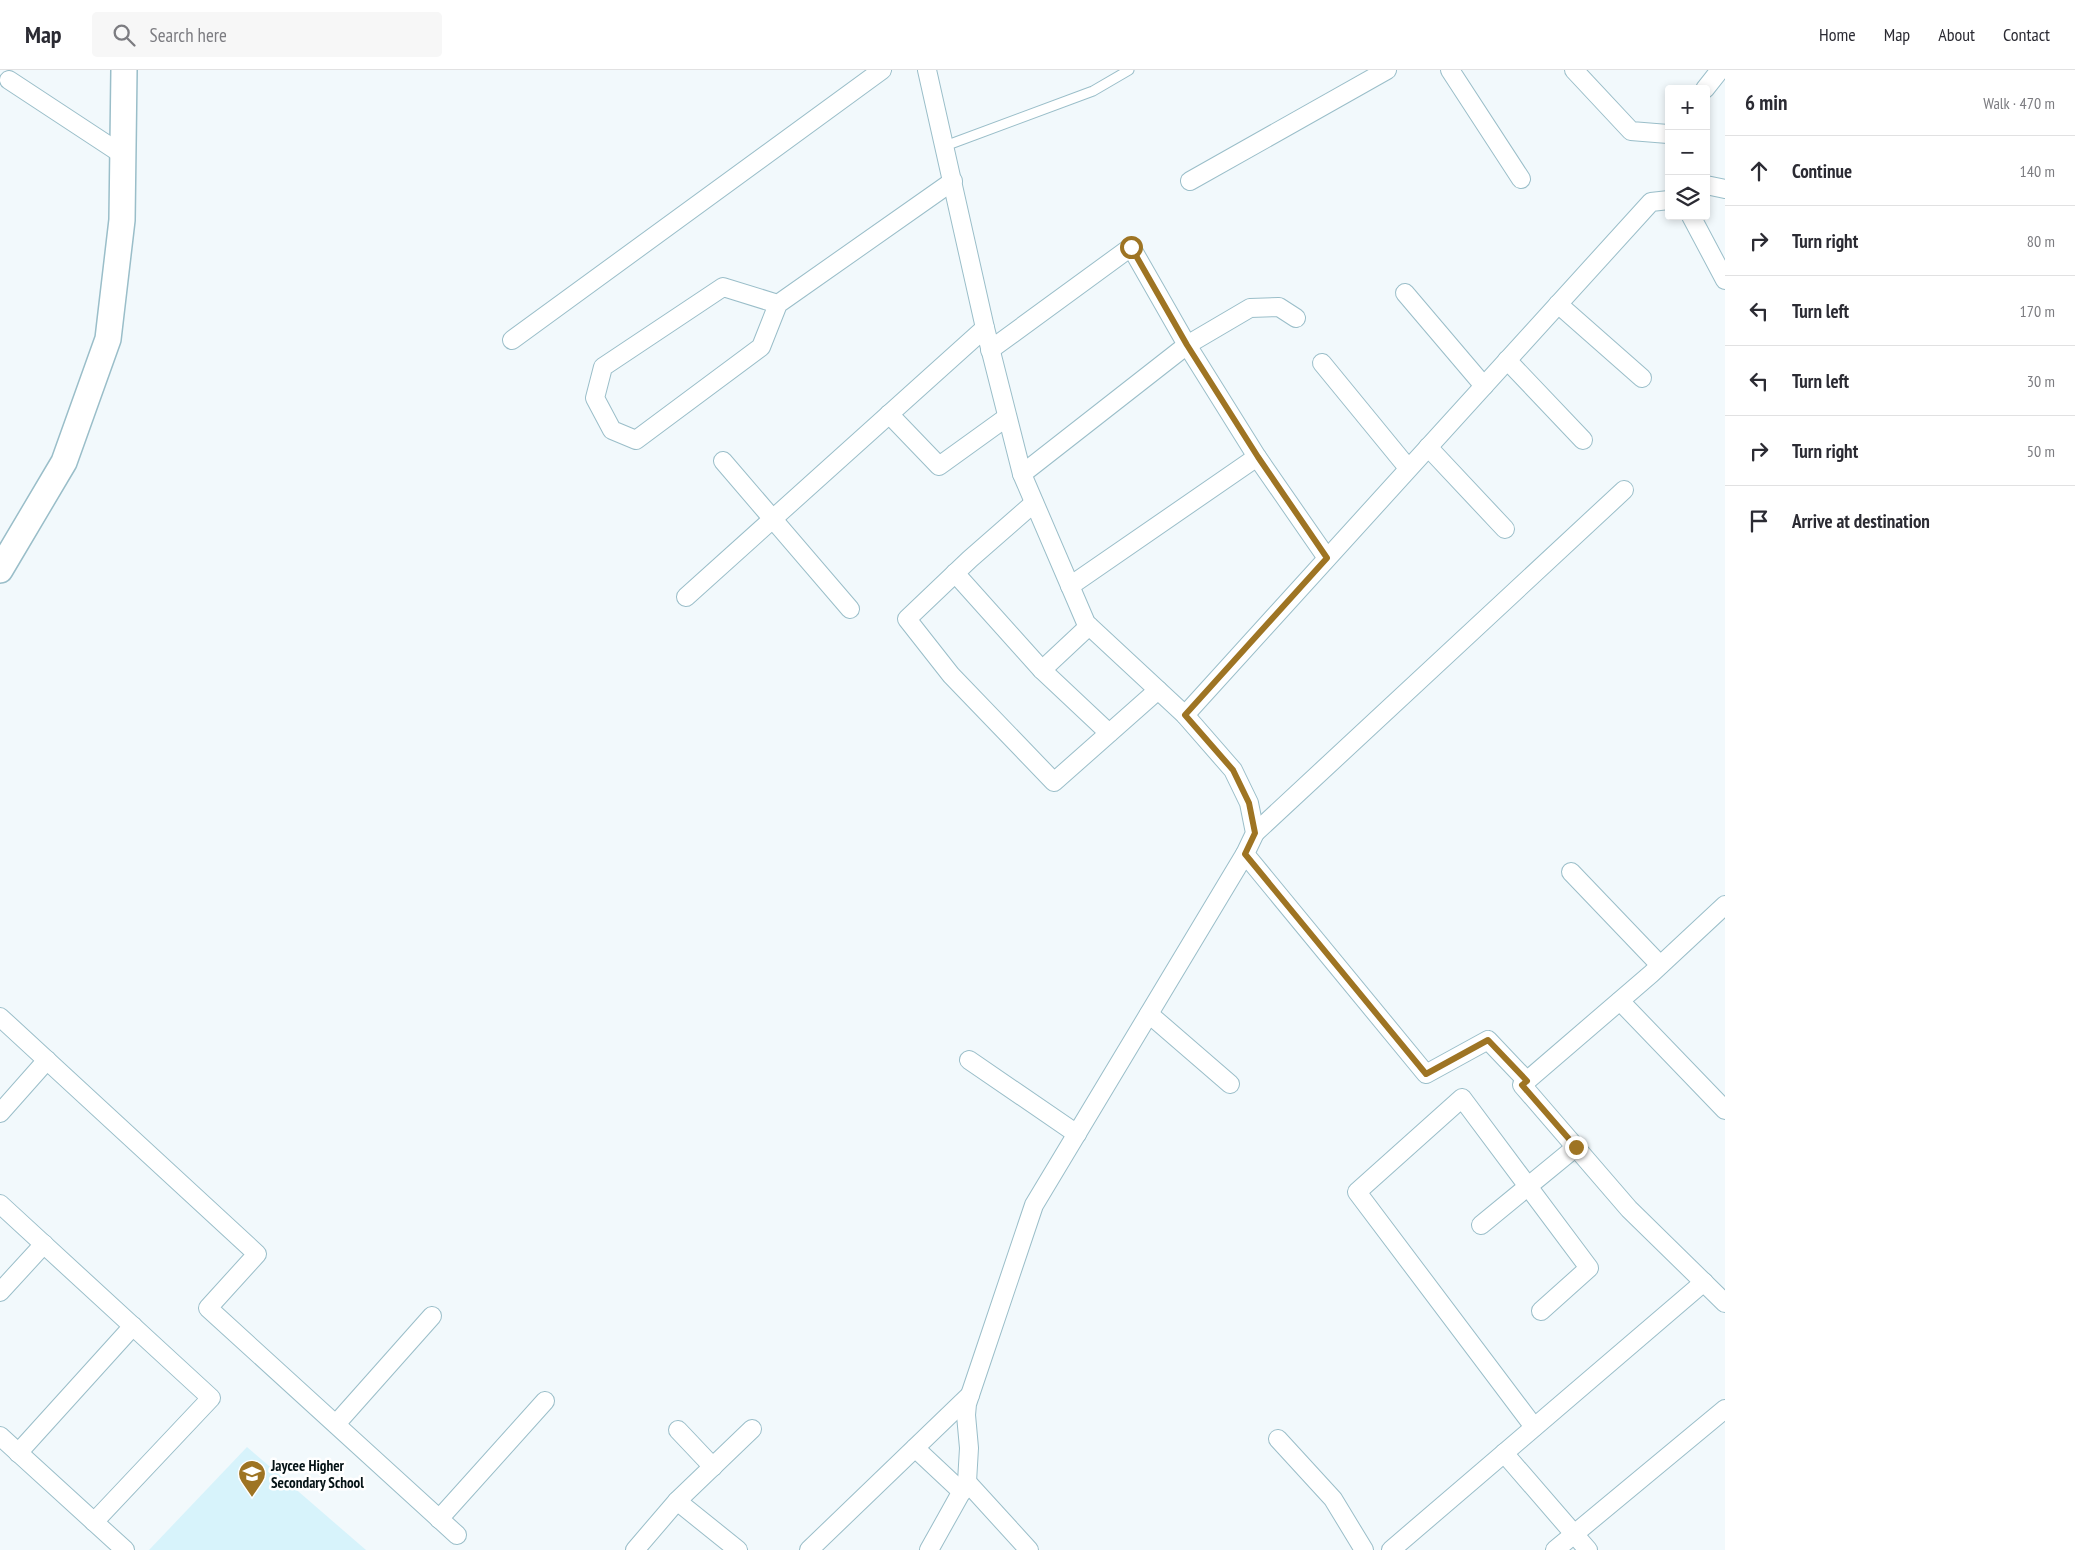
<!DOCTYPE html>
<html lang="en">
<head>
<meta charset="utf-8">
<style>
  :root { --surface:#fff; --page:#f7f7f7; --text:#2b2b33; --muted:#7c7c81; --line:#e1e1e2 }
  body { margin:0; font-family:"PT Sans Narrow",sans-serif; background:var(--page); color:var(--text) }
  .controls { position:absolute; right:15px; top:15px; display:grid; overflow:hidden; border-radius:5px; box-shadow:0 2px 8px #0003 }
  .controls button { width:45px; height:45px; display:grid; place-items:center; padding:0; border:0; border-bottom:1px solid var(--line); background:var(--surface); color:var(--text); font:25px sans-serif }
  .stop { position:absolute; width:15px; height:15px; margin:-11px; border:4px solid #9e7423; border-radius:50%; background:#fff }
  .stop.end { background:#9e7423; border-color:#fff; box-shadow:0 1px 5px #0008 }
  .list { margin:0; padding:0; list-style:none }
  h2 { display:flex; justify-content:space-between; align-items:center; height:65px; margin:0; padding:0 20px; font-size:21px }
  h2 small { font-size:16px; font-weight:400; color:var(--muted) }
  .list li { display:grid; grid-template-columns:32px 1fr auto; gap:15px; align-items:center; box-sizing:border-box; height:70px; padding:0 20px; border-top:1px solid var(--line) }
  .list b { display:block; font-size:19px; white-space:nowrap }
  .list em { font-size:16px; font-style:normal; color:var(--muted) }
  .icon { flex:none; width:28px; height:28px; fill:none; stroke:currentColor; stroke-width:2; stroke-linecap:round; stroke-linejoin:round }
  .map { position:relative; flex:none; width:1725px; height:1480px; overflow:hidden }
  header { display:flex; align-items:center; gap:30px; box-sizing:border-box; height:70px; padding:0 25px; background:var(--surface); border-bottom:1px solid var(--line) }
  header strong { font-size:24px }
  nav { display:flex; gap:28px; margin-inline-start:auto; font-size:18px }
  .search { width:350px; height:45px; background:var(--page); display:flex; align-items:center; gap:12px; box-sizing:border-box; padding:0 18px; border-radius:5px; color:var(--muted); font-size:19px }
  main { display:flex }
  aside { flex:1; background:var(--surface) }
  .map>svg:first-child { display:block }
  .built { fill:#d7f3fb }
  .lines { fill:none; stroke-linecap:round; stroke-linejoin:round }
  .lane-casing { stroke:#9abec9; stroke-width:11 }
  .street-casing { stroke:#9abec9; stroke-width:20 }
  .secondary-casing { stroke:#9abec9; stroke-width:28 }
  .lane { stroke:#fff; stroke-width:9 }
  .street { stroke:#fff; stroke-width:18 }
  .secondary { stroke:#fff; stroke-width:25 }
  .route { stroke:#9e7423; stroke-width:6 }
  .labels { text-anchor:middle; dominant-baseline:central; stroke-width:5; stroke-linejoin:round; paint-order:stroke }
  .poi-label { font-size:15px; font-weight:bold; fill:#051316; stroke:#fff; text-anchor:start }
</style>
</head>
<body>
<header>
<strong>Map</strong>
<div class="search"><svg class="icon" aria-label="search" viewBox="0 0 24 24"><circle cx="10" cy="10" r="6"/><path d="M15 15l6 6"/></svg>Search here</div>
<nav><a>Home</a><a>Map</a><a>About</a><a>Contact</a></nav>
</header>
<main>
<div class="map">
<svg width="1725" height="1480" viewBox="0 0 1725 1480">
  <rect width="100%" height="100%" fill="#f2f9fc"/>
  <!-- built -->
  <polygon class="built" points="247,1377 366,1480 149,1480"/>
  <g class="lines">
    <defs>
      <polyline id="lane" points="945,76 1093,21 1129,0"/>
      <g id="street">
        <polyline points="927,0 985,258 1022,404 1086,553 1185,645 1233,700 1249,733 1255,763 1245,784 1426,1004 1488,970 1527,1011"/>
        <polyline points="1450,0 1521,109"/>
        <polyline points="1574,0 1631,61 1668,64"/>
        <polyline points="9,10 123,85"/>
        <polyline points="1705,19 1720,0"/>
        <polyline points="1190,111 1387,0"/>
        <polyline points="1706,115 1725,119"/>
        <polyline points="1691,146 1725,210"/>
        <polyline points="1405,223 1484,316"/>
        <polyline points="778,234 723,217 603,297 595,328 612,360 636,370 761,277 778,234 953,111"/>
        <polyline points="1558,234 1642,308"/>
        <polyline points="512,270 882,0"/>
        <polyline points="990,280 1131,177 1187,275 1257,387 1070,516"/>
        <polyline points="1507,290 1583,370"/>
        <polyline points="1322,293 1408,398"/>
        <polyline points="889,344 939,396 1007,347"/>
        <polyline points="1428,377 1505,459"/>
        <polyline points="1257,387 1327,488"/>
        <polyline points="723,391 850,539"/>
        <polyline points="1022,404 1187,275 1250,238 1279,237 1296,248"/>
        <polyline points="1034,433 970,489 907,549 951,605 1054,712 1158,620"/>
        <polyline points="955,503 1042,600 1109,663"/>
        <polyline points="686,527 985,258"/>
        <polyline points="1042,600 1089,556"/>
        <polyline points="1185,645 1651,132 1669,130"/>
        <polyline points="1255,763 1624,420"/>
        <polyline points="1571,802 1660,895"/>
        <polyline points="1725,835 1651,904 1522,1015 1629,1139 1725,1233"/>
        <polyline points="1620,931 1725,1040"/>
        <polyline points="1149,944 1230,1014"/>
        <polyline points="0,947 257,1184 208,1238 457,1465"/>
        <polyline points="969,990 1077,1064"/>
        <polyline points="0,1043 47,990"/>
        <polyline points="0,1134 211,1328 94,1452"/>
        <polyline points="1481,1155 1576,1077"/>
        <polyline points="0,1222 44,1174"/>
        <polyline points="336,1354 432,1246"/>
        <polyline points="1534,1357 1357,1122 1462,1028 1589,1198 1541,1241"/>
        <polyline points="678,1360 713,1397"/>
        <polyline points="0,1366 125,1480"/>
        <polyline points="1278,1369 1333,1429 1364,1480"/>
        <polyline points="915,1378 962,1422"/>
        <polyline points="18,1383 133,1256"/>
        <polyline points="1504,1383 1588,1480"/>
        <polyline points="967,1412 1029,1480"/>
        <polyline points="677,1431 738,1480"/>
        <polyline points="439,1449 545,1331"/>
        <polyline points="635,1480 677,1431 752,1359"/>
        <polyline points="809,1480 970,1325"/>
        <polyline points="929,1480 967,1412 969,1378 966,1345 967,1334 1034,1135 1245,784"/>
        <polyline points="1391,1480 1704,1212"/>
        <polyline points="1555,1480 1725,1339"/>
      </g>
      <polyline id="secondary" points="0,500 64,392 108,269 122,150 124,0"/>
    </defs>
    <!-- lane casing -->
    <use href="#lane" class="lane-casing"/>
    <!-- street casing -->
    <use href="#street" class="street-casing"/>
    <!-- secondary casing -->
    <use href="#secondary" class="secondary-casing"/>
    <!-- lane -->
    <use href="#lane" class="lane"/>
    <!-- street -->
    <use href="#street" class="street"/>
    <!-- secondary -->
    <use href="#secondary" class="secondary"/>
  </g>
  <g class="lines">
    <!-- route -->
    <polyline class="route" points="1131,177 1187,275 1258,387 1327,488 1185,645 1233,700 1249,733 1255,763 1245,784 1426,1004 1488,970 1527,1011 1522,1015 1576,1077"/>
  </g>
  <!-- icons -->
  <defs>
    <symbol id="school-pin" viewBox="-11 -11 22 30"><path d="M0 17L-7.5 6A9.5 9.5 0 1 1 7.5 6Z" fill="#9e7423" stroke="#fff"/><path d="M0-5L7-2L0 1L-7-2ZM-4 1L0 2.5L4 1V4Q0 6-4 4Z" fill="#fff"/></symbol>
  </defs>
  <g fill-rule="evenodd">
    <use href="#school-pin" x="236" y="1388" width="32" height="43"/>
  </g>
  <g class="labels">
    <!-- poi labels -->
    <g class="poi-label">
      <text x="271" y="1395">Jaycee Higher<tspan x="271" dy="17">Secondary School</tspan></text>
    </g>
  </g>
</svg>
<div class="controls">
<button>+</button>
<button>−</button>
<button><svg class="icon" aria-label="layers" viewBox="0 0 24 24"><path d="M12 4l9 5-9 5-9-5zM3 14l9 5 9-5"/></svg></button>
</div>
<div class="stop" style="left:1131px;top:177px"></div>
<div class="stop end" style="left:1576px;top:1077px"></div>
</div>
<aside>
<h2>6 min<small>Walk · 470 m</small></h2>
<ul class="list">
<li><svg class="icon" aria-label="ahead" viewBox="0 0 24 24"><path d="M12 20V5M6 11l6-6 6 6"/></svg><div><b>Continue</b></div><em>140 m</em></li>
<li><svg class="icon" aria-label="right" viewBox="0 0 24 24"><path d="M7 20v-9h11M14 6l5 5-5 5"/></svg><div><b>Turn right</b></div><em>80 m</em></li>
<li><svg class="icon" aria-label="left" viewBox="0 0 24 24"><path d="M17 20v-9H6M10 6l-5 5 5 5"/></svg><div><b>Turn left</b></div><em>170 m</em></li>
<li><svg class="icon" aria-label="left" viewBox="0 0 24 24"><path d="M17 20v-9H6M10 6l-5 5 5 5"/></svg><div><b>Turn left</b></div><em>30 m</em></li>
<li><svg class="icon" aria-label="right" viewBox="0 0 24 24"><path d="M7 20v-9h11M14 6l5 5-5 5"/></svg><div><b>Turn right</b></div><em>50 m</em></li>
<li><svg class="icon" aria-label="arrive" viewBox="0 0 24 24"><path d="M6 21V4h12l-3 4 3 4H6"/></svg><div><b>Arrive at destination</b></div></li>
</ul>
</aside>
</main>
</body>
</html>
